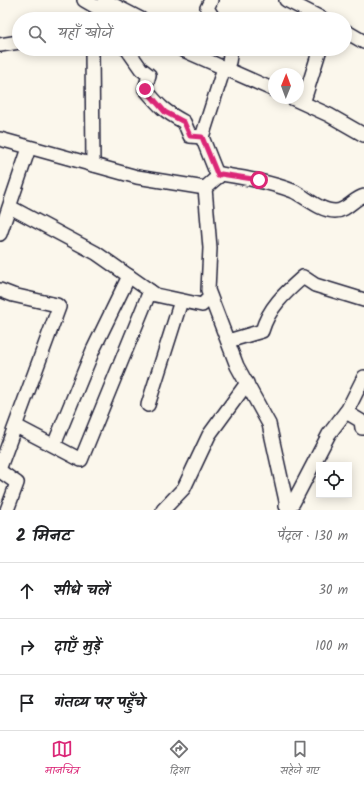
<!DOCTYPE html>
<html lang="hi">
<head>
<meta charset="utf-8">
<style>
  :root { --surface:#fff; --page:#f6f6f6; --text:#202124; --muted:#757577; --line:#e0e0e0; --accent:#db2777 }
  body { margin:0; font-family:Kalam,"Playpen Sans Deva",sans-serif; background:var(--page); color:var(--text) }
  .controls { position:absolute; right:12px; bottom:12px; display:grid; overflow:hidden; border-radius:0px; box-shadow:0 2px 10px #0003 }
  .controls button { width:36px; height:36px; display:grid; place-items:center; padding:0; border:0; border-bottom:1px solid var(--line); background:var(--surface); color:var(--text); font:20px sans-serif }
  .compass { position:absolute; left:268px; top:68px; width:36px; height:36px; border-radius:50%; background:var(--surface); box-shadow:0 2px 10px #0003; rotate:1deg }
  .stop { position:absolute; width:12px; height:12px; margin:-9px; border:3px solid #db2777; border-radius:50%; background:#fff }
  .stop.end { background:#db2777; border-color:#fff; box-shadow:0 1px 4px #0008 }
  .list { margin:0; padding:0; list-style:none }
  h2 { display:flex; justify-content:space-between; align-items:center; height:52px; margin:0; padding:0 16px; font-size:17px }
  h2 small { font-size:13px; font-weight:400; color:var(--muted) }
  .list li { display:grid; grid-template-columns:26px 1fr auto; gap:12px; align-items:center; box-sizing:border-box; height:56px; padding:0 16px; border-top:1px solid var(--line) }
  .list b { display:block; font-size:15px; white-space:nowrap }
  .list em { font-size:13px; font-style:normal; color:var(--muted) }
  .icon { flex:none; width:22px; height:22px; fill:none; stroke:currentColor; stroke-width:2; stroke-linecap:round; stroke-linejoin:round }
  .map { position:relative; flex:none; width:364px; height:510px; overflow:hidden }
  .search { position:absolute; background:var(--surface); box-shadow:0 2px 10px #0003; left:12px; right:12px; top:12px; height:44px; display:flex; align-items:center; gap:10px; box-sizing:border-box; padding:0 14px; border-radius:22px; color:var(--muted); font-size:15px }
  .sheet { height:220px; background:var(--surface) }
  nav { display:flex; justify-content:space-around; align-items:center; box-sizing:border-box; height:56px; border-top:1px solid var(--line); background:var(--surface); font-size:11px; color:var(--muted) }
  nav a { display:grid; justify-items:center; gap:2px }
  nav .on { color:var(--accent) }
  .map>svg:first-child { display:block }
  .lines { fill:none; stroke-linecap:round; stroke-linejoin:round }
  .minor-casing { stroke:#22223b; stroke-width:16 }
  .minor { stroke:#fbf7ec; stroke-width:13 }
  .route { stroke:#db2777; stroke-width:5 }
</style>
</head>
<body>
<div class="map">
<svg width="364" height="510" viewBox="0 0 364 510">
  <rect width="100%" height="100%" fill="#fbf7ec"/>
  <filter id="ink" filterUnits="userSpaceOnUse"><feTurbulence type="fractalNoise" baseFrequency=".025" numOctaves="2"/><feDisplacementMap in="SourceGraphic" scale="8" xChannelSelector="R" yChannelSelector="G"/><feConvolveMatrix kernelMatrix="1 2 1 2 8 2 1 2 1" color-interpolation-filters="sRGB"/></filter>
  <g filter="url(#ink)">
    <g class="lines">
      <defs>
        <g id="minor">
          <polyline points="84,0 117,19"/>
          <polyline points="104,0 141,19"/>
          <polyline points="211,0 207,8 214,19"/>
          <polyline points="286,0 323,19"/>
          <polyline points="345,31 364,42"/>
          <polyline points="0,45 19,42"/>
          <polyline points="92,49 93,165"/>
          <path d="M127,49L141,69L149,75L145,89C160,107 164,111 184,122L190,136L202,137"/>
          <polyline points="181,49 274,90"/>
          <polyline points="229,62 231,49"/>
          <polyline points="305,97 320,49"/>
          <polyline points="292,98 329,115 364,135"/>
          <path d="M0,139L137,177L205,188L221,174C245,178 270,182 293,191C306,197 320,211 335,211C347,211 354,198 364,196"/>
          <polyline points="218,177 202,137 224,68"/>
          <polyline points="205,188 210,248 208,290 237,366 269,424 288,510"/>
          <polyline points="10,207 96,253 156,295 202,305 210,297"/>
          <polyline points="0,234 29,148"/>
          <polyline points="0,290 13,295 57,305 59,307 0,467"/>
          <path d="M228,341L262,331C269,307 285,293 303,277L315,285L364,300"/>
          <polyline points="148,405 181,301"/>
          <polyline points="346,412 361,421 362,428 364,428"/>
          <polyline points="16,426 81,460 150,291"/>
          <polyline points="54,445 93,350 129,276"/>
          <polyline points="0,471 17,483 7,510"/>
          <polyline points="286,506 293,503 329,434 348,409 364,377"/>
          <polyline points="163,510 184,488 209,435 247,383"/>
        </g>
      </defs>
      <!-- minor casing -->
      <use href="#minor" class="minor-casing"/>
      <!-- minor -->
      <use href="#minor" class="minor"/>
    </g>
  </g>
  <g class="lines" filter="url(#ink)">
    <!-- route -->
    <polyline class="route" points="145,89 165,112 184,122 190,136 202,137 218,176 221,174 259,180"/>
  </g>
</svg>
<div class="controls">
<button><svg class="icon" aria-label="locate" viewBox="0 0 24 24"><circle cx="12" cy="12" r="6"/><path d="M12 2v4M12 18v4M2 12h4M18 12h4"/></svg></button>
</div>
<svg class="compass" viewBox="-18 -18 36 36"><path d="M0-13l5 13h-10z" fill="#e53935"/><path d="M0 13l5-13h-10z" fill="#757577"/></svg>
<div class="stop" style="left:259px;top:180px"></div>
<div class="stop end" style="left:145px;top:89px"></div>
<div class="search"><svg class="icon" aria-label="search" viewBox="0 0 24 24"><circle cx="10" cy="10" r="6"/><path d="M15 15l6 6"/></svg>यहाँ खोजें</div>
</div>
<section class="sheet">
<h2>2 मिनट<small>पैदल · 130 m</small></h2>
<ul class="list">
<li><svg class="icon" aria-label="ahead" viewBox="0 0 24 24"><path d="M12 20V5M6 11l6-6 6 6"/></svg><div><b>सीधे चलें</b></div><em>30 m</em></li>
<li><svg class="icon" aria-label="right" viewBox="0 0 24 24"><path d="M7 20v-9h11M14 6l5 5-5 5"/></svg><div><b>दाएँ मुड़ें</b></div><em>100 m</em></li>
<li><svg class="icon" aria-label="arrive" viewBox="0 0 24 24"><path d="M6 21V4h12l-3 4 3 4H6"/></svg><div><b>गंतव्य पर पहुँचे</b></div></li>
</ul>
</section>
<nav>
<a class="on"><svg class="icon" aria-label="map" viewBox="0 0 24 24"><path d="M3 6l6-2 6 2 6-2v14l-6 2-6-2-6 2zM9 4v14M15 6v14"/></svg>मानचित्र</a>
<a><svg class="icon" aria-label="directions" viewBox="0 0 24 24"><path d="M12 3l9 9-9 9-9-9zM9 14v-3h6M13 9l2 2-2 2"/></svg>दिशा</a>
<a><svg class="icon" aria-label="saved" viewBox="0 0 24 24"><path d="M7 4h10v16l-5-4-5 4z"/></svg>सहेजे गए</a>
</nav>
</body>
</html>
